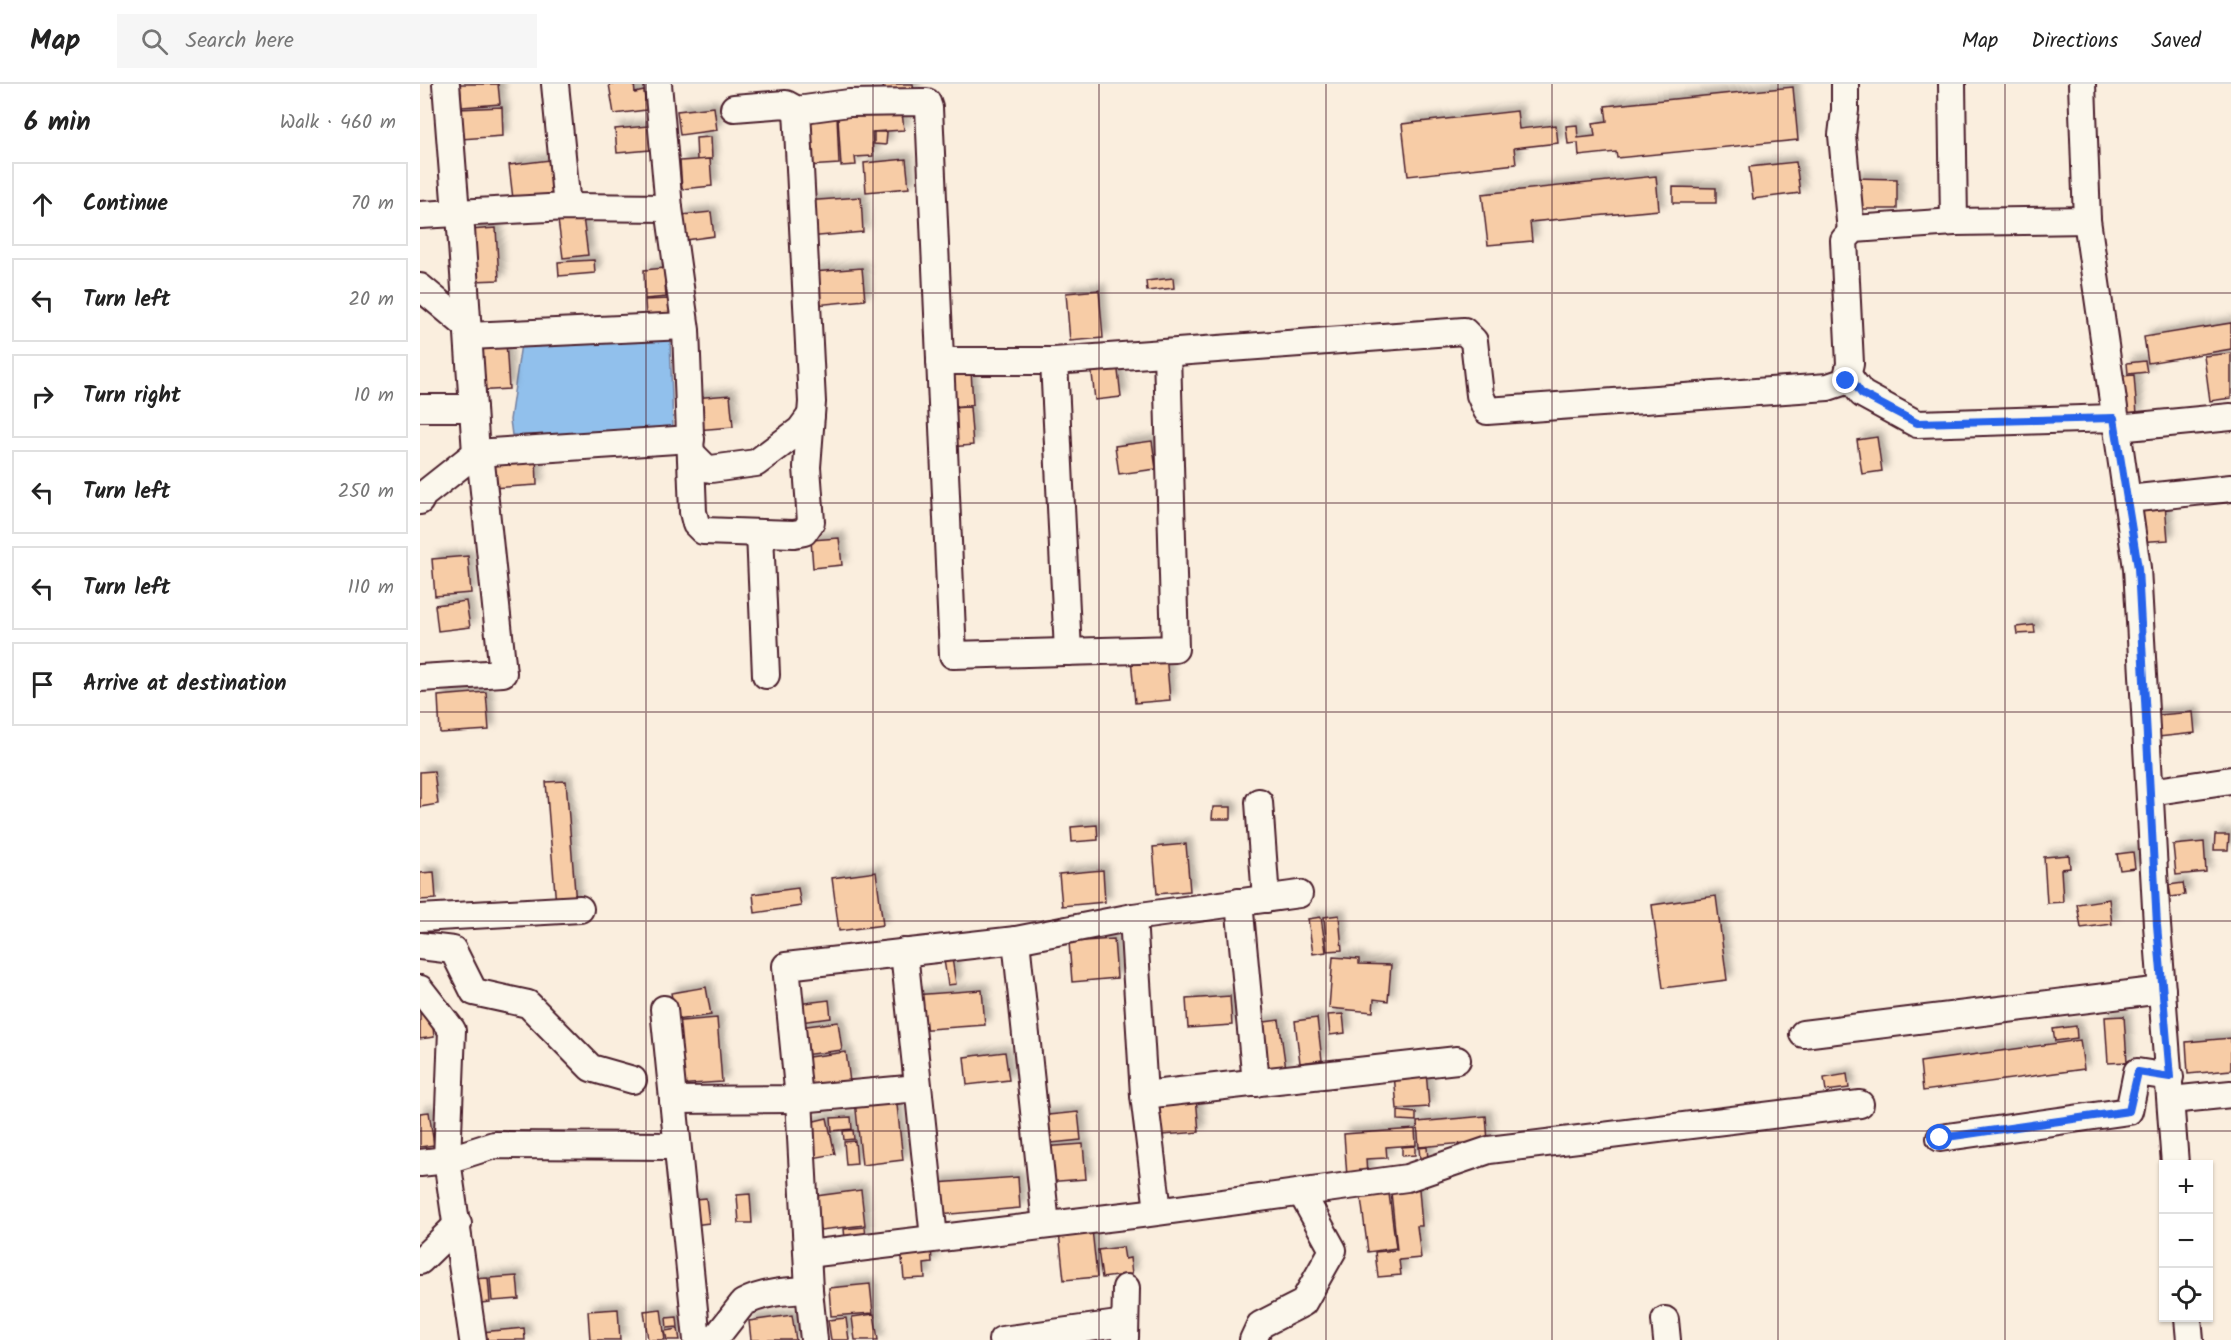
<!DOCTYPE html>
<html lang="en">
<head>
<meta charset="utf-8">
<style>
  :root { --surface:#fff; --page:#f6f6f6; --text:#222; --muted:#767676; --line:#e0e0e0 }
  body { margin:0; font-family:Kalam,sans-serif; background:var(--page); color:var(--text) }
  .controls { position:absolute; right:18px; bottom:18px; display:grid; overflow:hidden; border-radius:0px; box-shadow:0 2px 4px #0004 }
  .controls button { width:54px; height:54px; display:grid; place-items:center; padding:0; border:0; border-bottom:2px solid var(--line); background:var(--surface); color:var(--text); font:30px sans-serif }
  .stop { position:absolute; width:18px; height:18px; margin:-14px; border:4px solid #2563eb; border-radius:50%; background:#fff }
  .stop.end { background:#2563eb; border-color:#fff; box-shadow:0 2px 6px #0008 }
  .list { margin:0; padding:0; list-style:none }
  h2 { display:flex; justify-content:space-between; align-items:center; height:78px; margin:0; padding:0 24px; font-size:26px }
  h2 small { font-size:20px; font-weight:400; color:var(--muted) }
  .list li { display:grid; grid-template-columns:39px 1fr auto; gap:18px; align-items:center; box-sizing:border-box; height:84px; margin:0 12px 12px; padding:0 12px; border:2px solid var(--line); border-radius:0px }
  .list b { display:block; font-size:22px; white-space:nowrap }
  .list em { font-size:20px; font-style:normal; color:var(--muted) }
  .icon { flex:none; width:33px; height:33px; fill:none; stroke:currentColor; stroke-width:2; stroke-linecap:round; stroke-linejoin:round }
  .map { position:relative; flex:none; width:1811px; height:1256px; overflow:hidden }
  header { display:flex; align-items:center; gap:36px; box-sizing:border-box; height:84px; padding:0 30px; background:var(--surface); border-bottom:2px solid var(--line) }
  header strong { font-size:28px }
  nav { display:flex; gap:33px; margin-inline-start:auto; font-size:21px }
  .search { width:420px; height:54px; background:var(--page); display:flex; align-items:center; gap:15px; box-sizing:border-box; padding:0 21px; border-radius:0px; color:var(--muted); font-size:22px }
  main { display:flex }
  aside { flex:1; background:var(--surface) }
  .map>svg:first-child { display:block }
  .water { fill:#91c0ec; stroke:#75809f; stroke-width:1.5 }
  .building { fill:#f7cca6; stroke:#4a1f2b; stroke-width:1.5; filter:url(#shadow) }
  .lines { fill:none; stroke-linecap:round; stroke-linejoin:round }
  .minor-casing { stroke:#4a1f2b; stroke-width:30 }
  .minor { stroke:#fbf7ec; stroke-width:26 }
  .route { stroke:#2563eb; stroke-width:8 }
  .grid { fill:none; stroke:#4a1f2b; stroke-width:1.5; stroke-opacity:0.55 }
</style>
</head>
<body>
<header>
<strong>Map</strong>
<div class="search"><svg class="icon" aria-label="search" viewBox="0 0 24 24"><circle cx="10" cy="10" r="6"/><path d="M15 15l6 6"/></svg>Search here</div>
<nav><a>Map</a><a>Directions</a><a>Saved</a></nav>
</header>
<main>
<aside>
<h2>6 min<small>Walk · 460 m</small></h2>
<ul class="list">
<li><svg class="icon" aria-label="ahead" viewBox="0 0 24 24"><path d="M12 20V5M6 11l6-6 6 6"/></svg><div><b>Continue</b></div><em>70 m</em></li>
<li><svg class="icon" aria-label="left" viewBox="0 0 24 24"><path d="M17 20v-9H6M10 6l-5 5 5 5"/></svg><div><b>Turn left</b></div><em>20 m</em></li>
<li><svg class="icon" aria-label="right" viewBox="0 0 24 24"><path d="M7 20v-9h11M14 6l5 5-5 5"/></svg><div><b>Turn right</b></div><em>10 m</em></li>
<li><svg class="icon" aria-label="left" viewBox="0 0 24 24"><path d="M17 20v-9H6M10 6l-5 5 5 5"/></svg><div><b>Turn left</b></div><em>250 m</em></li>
<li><svg class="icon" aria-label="left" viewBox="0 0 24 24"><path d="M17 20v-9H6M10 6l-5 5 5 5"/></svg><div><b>Turn left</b></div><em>110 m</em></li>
<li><svg class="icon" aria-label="arrive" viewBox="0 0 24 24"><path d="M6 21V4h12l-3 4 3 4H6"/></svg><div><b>Arrive at destination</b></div></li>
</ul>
</aside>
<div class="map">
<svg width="1811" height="1256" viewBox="0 0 1811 1256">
  <defs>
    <filter id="shadow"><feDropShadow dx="5.5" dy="-5.5" stdDeviation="3" flood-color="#0004"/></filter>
  </defs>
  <rect width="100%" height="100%" fill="#faeede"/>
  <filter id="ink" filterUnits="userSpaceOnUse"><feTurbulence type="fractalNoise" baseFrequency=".0167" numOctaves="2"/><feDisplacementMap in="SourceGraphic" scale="12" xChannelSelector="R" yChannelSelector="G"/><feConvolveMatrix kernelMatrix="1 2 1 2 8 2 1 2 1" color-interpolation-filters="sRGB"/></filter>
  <g filter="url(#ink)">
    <!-- water -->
    <polygon class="water" points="250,255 253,345 162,351 92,351 90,336 101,260"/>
    <!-- building -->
    <g class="building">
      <polygon points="40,0 78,0 80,20 42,23"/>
      <polygon points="189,0 214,0 215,9 224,7 226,26 194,30"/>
      <polygon points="463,0 493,0 494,8 464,10"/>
      <polygon points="1373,3 1378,56 1197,74 1196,68 1159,72 1158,59 1148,60 1146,42 1157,41 1158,54 1175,52 1173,39 1187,37 1185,22"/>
      <polygon points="82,23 83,52 41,55 39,25"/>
      <polygon points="294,23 297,46 260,51 257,27"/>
      <polygon points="1097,27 1099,45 1136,41 1138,59 1094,64 1096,80 988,92 982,40"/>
      <polygon points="482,28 484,46 452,48 453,72 435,73 436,81 421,82 418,33"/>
      <polygon points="417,31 419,80 387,82 385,32"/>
      <polygon points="228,42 230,66 197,69 195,45"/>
      <polygon points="454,48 467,48 466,61 454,60"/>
      <polygon points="291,53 292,75 277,76 276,54"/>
      <polygon points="290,75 292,102 262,105 260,77"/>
      <polygon points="486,75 489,104 446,108 444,79"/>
      <polygon points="130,76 134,110 93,115 89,81"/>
      <polygon points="1376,78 1380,109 1333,115 1329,83"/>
      <polygon points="1236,92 1239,126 1110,138 1112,157 1068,161 1062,110"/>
      <polygon points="1434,94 1477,95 1477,125 1434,125"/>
      <polygon points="1253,103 1296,104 1296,119 1253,119"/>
      <polygon points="441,113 443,148 388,153 384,117"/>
      <polygon points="291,128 294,152 266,156 262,131"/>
      <polygon points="163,133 168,171 143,174 138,136"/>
      <polygon points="76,144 79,196 53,197 50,146"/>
      <polygon points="174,176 175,189 139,192 138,178"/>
      <polygon points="244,184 246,213 225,215 224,186"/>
      <polygon points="442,184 445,216 396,221 393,188"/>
      <polygon points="753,194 754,204 727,207 726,197"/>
      <polygon points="679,206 683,254 650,257 646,209"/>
      <polygon points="250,215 251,233 226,234 225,216"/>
      <polygon points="1811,239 1811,265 1728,279 1724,253"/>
      <polygon points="86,257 89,305 55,307 52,259"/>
      <polygon points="1811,269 1811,314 1790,317 1784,272"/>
      <polygon points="1725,277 1727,288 1708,290 1707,279"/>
      <polygon points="697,278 701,313 675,316 671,281"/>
      <polygon points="551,286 553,321 529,323 526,287"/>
      <polygon points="1714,291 1717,330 1705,331 1702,292"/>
      <polygon points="310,311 313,343 276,346 273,314"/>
      <polygon points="550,323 553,361 530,363 527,324"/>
      <polygon points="1457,353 1462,387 1442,390 1437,356"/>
      <polygon points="732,357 736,385 699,390 695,362"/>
      <polygon points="116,371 117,401 71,404 69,374"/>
      <polygon points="1745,420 1748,456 1716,458 1714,423"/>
      <polygon points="419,454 422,481 393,484 391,456"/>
      <polygon points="48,472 51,509 15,512 12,475"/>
      <polygon points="46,517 50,543 18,547 15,521"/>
      <polygon points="1614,541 1615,549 1597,550 1596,543"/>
      <polygon points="746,570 750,616 715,619 711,574"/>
      <polygon points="66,608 69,646 20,649 18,612"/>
      <polygon points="1773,628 1775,649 1729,654 1727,632"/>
      <polygon points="14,687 18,720 0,723 0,688"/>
      <polygon points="146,697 156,820 136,821 126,698"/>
      <polygon points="793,723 811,723 811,735 792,735"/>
      <polygon points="677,741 678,756 652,758 651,743"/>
      <polygon points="1795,751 1809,751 1808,766 1794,766"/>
      <polygon points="1784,758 1786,788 1756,791 1753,761"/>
      <polygon points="766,760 770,807 737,810 733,763"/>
      <polygon points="1713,768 1715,784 1700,786 1697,770"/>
      <polygon points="1649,771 1650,784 1641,785 1643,818 1627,819 1624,773"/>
      <polygon points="683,786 685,818 642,822 639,790"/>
      <polygon points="14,788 16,815 0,816 0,789"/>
      <polygon points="456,788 463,841 419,847 412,794"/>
      <polygon points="1763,799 1765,811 1751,813 1749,801"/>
      <polygon points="378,804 381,822 335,829 333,810"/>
      <polygon points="1296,812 1307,896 1243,904 1232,821"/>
      <polygon points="1689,815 1692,840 1661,844 1657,820"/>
      <polygon points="919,831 922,866 907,867 904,833"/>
      <polygon points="901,833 906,868 893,870 888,835"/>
      <polygon points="694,855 697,894 652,898 649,858"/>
      <polygon points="913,873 939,875 939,880 971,881 968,917 954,915 953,928 909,924"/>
      <polygon points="532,874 536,900 528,901 524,876"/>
      <polygon points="286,903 291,931 256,936 251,909"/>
      <polygon points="562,906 565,941 495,946 493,911"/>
      <polygon points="810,912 812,941 768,944 766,915"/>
      <polygon points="409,916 411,934 380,938 377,920"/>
      <polygon points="11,924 14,953 0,955 0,925"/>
      <polygon points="923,930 925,949 910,951 908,931"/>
      <polygon points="1704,932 1707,978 1688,979 1685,933"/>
      <polygon points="297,934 302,998 255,1001 250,938"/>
      <polygon points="897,934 902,976 880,979 875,937"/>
      <polygon points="859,936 866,985 844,987 837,939"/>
      <polygon points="418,938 422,966 383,971 379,943"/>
      <polygon points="1656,942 1657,954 1635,957 1633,945"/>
      <polygon points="1811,954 1811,986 1768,990 1766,958"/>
      <polygon points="1660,956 1664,985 1503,1007 1500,978"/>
      <polygon points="426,968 430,998 385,1004 381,974"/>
      <polygon points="585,968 589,996 547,1001 544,973"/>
      <polygon points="1006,987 1009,1023 977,1025 974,990"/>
      <polygon points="1427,990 1429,1004 1406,1007 1404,994"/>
      <polygon points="476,1012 483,1076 442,1081 435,1017"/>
      <polygon points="776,1013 779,1048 730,1052 727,1017"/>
      <polygon points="978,1027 996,1029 996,1037 978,1036"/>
      <polygon points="9,1028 14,1061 0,1063 0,1029"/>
      <polygon points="658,1028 661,1056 621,1060 618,1032"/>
      <polygon points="1066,1032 1068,1057 999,1063 997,1038"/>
      <polygon points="431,1033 432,1045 412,1047 411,1034"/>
      <polygon points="407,1034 415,1070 393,1074 386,1039"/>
      <polygon points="995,1045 996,1061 966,1063 967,1074 946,1075 947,1091 927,1093 924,1050"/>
      <polygon points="433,1046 434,1055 424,1056 423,1047"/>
      <polygon points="435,1057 437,1080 426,1081 424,1058"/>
      <polygon points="663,1060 666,1095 625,1098 622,1063"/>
      <polygon points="995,1062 995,1071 982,1072 982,1063"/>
      <polygon points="1007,1063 1008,1075 1000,1075 999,1064"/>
      <polygon points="598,1093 600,1124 519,1131 516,1099"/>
      <polygon points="999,1105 1002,1142 997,1142 1001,1174 979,1176 981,1191 958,1193 955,1168 977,1166 971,1108"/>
      <polygon points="441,1106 445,1141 400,1146 396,1112"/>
      <polygon points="330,1110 332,1139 319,1139 317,1111"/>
      <polygon points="969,1110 976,1164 948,1168 941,1114"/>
      <polygon points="286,1114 289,1139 266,1142 264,1116"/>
      <polygon points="445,1143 446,1153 425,1155 424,1145"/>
      <polygon points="672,1145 677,1193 644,1196 639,1148"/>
      <polygon points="511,1162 512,1179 504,1180 505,1194 484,1195 481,1164"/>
      <polygon points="703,1163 705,1175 710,1174 712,1190 682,1194 678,1166"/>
      <polygon points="97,1192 99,1215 72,1217 70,1194"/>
      <polygon points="68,1194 70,1218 51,1220 49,1195"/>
      <polygon points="450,1200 453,1229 411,1232 409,1204"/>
      <polygon points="198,1225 200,1256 170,1256 168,1227"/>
      <polygon points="241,1225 245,1256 228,1256 224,1227"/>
      <polygon points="454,1230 458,1256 435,1256 432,1233"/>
      <polygon points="372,1231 376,1256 331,1256 329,1237"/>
      <polygon points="257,1233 258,1243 247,1244 246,1234"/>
      <polygon points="426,1234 429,1256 411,1256 408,1236"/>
      <polygon points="104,1244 105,1256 62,1256 61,1248"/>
      <polygon points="258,1245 260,1256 247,1256 245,1247"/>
    </g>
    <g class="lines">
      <defs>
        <g id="minor">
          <polyline points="26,0 36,129"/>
          <polyline points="135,0 147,123"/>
          <polyline points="238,0 249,124 266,246 273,428 276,440 283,447 374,450 384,448 391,438 387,383 392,318 377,26"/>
          <polyline points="1425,0 1425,26 1422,51 1431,148"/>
          <polyline points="1532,0 1534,138"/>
          <polyline points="1662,0 1667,136 1717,484 1737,841 1755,1080"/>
          <polyline points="314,24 366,20 377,26 429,19 502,18 507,18 509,24 533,571 755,565 747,269"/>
          <polyline points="40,130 56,369 271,355"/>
          <polyline points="0,131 147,123 249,124"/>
          <polyline points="0,203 48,243"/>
          <polyline points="49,252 265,242"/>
          <polyline points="520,277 634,277 1044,247 1054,257 1060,311 1067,327 1408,303 1426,297 1430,280 1424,156 1434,145 1534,138 1667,136"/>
          <polyline points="634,277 648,568"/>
          <polyline points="1426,297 1429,293 1442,310 1497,340 1694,334 1697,344 1811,333"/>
          <polyline points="0,324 53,324"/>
          <polyline points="272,370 286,384 291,385 336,379 380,346 391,331"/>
          <polyline points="1708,415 1811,404"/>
          <polyline points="0,417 3,411 56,369"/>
          <polyline points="340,449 346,591"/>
          <polyline points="0,594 83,589 60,369"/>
          <polyline points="1730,708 1811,696"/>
          <polyline points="839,718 846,815"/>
          <polyline points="819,818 836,999"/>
          <polyline points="713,833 724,1011 738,1127"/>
          <polyline points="0,834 160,825"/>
          <polyline points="596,856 626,1141"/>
          <polyline points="0,862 33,866 54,908 108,920 171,984 213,996"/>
          <polyline points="484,868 514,1154"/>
          <polyline points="0,905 32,946 27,1076 53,1256"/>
          <polyline points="244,925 277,1256"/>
          <polyline points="1383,950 1742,906"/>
          <polyline points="724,1011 1037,976"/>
          <polyline points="253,1016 379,1015 498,1004"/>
          <polyline points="1751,1016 1811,1010"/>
          <polyline points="1520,1054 1709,1027 1717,988 1750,993"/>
          <polyline points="0,1079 27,1076 74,1061 257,1062"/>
          <polyline points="388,1170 729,1129 987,1094 1069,1066 1440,1020"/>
          <polyline points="0,1177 38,1140"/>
          <polyline points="1768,1234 1770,1256"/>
          <polyline points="1245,1236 1247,1256"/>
          <polyline points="705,1254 706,1204"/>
          <path d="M294,1256L323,1219C344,1208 366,1207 389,1206"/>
          <polyline points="394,1256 389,1206 379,1015 366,882 596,856 713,833 879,810"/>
          <polyline points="582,1256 705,1239"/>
          <polyline points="833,1256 840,1241 883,1219 913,1166 881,1108"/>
        </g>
      </defs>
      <!-- minor casing -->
      <use href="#minor" class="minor-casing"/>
      <!-- minor -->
      <use href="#minor" class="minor"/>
    </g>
  </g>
  <g class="lines" filter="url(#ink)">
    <!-- route -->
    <polyline class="route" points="1426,297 1429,293 1442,310 1497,339 1694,334 1718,484 1737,841 1750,993 1718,988 1709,1027 1520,1054"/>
  </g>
  <!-- grid -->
  <path class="grid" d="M226,0V1256M453,0V1256M679,0V1256M906,0V1256M1132,0V1256M1358,0V1256M1585,0V1256M0,209H1811M0,419H1811M0,628H1811M0,837H1811M0,1047H1811"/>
</svg>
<div class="controls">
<button>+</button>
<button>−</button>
<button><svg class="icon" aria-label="locate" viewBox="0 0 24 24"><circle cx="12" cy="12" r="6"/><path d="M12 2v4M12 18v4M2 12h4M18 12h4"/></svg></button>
</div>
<div class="stop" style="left:1520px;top:1054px"></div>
<div class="stop end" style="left:1426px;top:297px"></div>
</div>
</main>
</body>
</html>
